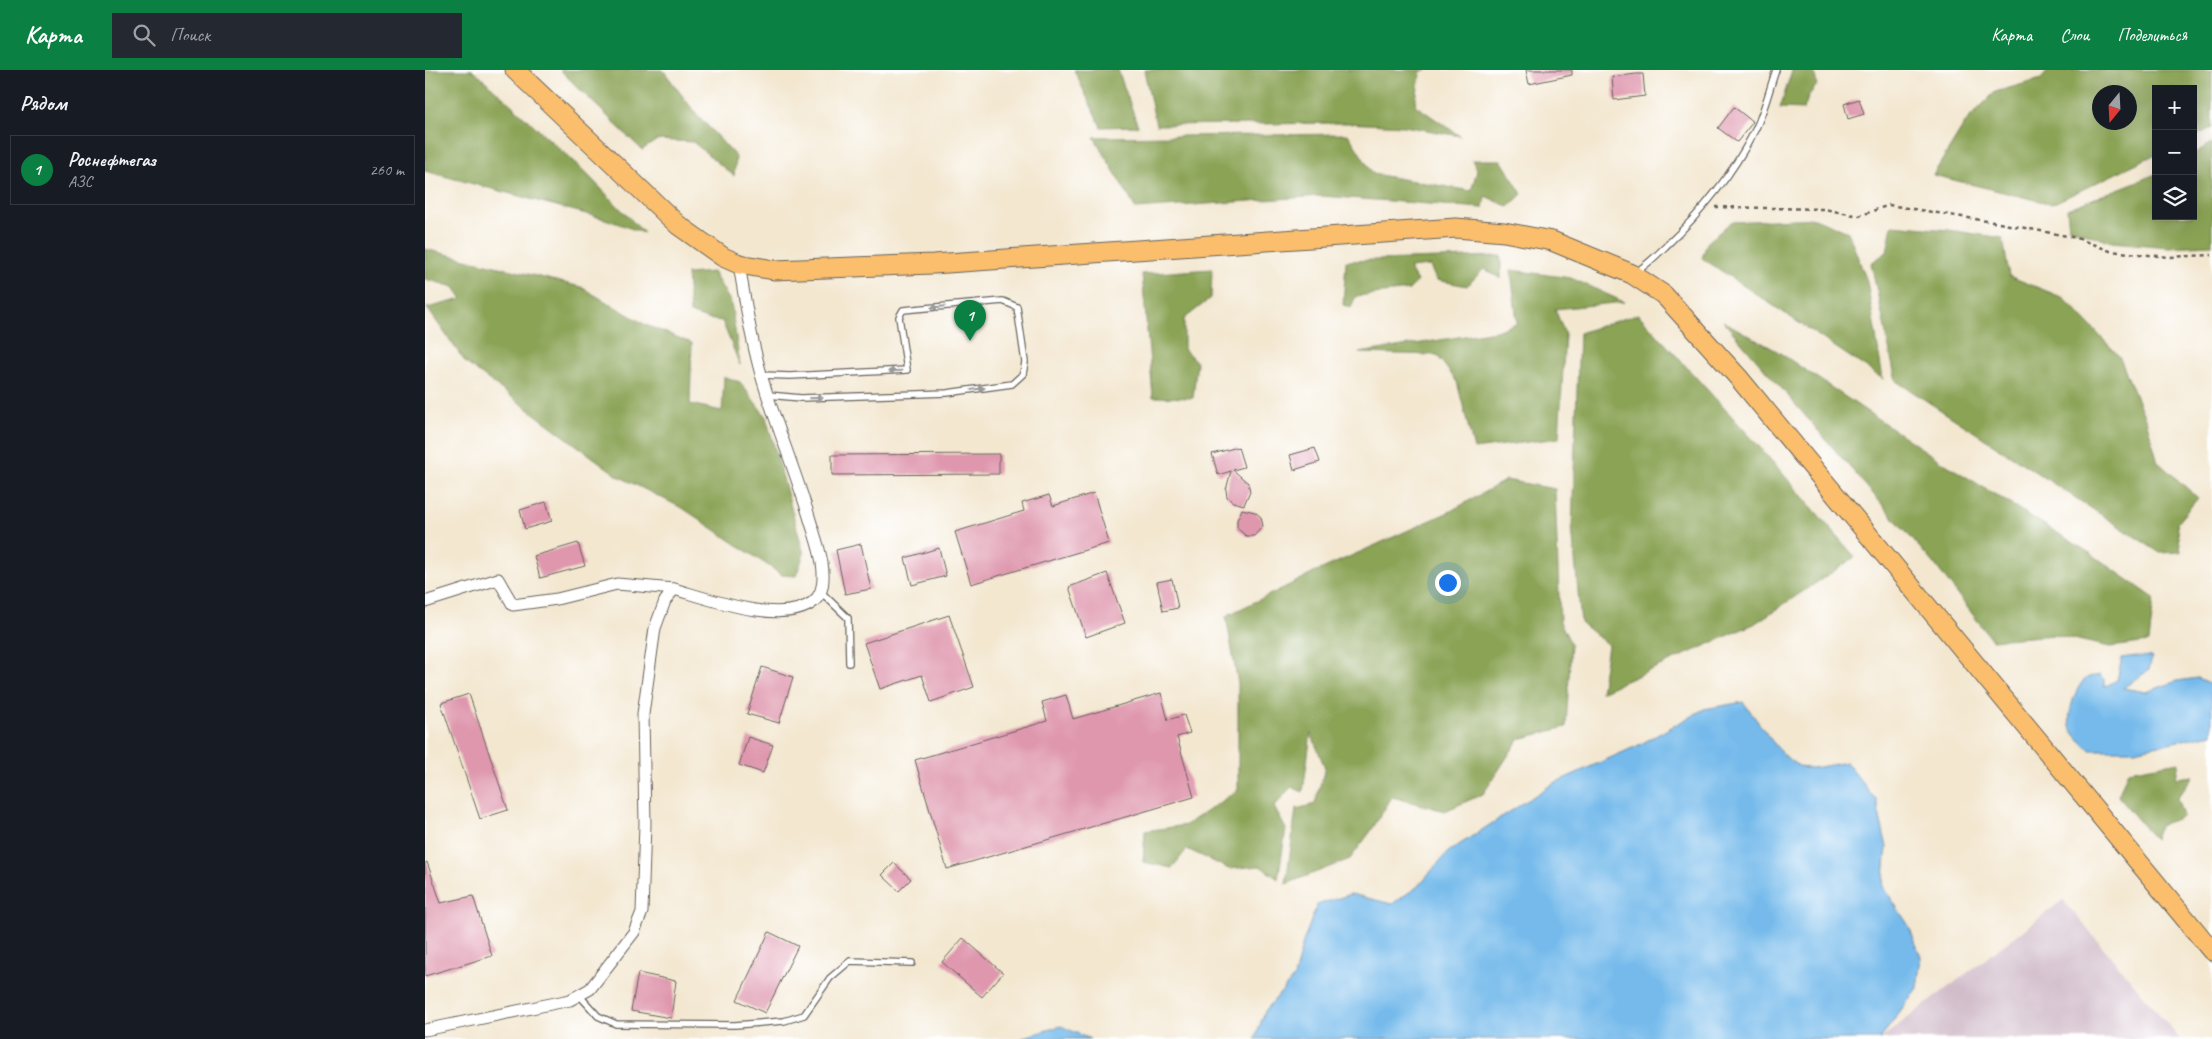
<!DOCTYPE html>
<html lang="ru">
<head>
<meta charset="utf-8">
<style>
  :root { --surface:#171b24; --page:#242831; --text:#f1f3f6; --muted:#9ea1a6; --line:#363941; --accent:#0b8043 }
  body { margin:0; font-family:Caveat,sans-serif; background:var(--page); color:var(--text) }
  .controls { position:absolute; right:15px; top:15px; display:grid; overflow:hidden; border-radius:0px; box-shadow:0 5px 20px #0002 }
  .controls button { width:45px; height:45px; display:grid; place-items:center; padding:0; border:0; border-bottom:1px solid var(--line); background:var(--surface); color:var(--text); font:25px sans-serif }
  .compass { position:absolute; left:1667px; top:15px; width:45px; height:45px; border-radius:50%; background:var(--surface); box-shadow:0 5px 20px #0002; rotate:198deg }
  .you { position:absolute; left:1022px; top:512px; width:18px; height:18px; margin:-12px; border:4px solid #fff; border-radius:50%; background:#1a73e8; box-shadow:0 0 0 8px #1a73e833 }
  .badge { display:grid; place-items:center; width:32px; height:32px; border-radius:50%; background:var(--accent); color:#fff; font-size:16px; font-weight:700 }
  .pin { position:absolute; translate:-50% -41px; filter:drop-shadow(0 1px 2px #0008) }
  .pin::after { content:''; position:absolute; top:26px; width:18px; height:15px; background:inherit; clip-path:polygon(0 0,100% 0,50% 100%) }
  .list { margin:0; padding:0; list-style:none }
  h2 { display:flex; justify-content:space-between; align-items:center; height:65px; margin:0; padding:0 20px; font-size:21px }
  h2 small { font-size:16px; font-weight:400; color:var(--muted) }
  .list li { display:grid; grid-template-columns:32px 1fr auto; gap:15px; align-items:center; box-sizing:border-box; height:70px; margin:0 10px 10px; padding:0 10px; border:1px solid var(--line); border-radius:0px }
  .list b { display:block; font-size:19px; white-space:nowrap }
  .list p { margin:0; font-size:16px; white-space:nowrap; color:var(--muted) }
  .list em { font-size:16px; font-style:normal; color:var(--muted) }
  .icon { flex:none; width:28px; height:28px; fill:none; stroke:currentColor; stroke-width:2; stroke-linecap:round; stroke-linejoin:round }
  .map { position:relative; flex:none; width:1787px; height:969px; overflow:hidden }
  header { display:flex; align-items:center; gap:30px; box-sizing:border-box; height:70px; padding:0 25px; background:var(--accent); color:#fff }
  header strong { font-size:24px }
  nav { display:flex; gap:28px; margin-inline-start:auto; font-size:18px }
  .search { width:350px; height:45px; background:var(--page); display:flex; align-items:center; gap:12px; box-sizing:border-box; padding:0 18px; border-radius:0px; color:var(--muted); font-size:19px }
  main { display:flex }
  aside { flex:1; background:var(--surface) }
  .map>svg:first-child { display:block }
  .industrial { fill:#d1bdca }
  .forest { fill:#8aa354; stroke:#536038; fill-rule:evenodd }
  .water { fill:#75baeb; stroke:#486b84 }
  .building { fill:#df97ae }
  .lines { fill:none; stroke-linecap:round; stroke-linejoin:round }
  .service-casing { stroke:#67635b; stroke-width:8 }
  .minor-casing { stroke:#67635b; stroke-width:13 }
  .primary-casing { stroke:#67635b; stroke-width:21 }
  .path { stroke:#67635b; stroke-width:2.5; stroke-dasharray:4 4; stroke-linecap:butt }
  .service { stroke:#fff; stroke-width:5.5 }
  .minor { stroke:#fff; stroke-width:11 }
  .primary { stroke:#fabe6d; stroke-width:19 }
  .oneway { fill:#999 }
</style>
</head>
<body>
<header>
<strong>Карта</strong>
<div class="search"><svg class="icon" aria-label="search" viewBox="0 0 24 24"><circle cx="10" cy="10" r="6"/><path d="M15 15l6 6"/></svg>Поиск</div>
<nav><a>Карта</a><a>Слои</a><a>Поделиться</a></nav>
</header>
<main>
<aside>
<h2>Рядом<small></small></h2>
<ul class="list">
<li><span class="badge">1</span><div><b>Роснефтегаз</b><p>АЗС</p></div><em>260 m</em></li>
</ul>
</aside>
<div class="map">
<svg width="1787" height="969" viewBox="0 0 1787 969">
  <rect width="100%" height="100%" fill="#fff"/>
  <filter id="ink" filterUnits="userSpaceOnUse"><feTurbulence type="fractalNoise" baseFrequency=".02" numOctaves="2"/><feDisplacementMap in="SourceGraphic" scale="10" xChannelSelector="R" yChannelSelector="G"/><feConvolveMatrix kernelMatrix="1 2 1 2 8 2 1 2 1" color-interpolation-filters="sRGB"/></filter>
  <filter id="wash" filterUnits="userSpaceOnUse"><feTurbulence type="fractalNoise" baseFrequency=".0096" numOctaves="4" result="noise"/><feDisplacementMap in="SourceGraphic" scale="20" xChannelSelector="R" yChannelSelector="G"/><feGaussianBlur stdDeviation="1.12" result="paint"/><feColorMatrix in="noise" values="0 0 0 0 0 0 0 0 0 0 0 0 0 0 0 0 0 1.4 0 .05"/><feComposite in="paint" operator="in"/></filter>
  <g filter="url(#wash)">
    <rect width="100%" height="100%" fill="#f3e7d0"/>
    <!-- industrial -->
    <polygon class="industrial" points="1638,830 1755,969 1455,969"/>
    <!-- forest -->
    <g class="forest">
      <polygon points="0,0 48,0 159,101 219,163 180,149 0,101"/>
      <polygon points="135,0 238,0 268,40 311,87 309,106 268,72 232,70 217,80"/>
      <polygon points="649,0 693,0 713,56 676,57"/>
      <polygon points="719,0 1002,0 996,1 990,35 1035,66 979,56 921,53 731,55"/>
      <polygon points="1367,0 1389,0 1392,15 1384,25 1379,39 1355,38"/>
      <path d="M1624,0H1787V58L1768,67V19H1731V84L1627,134L1508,105L1542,50L1570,22L1616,9ZM1674,22H1704V52H1674Z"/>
      <polygon points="923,64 948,104 1046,121 1052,101 1047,90 1076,90 1097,124 1084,137 1060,126 1058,138 896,126 711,139 669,67"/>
      <polygon points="1787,73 1787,175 1743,177 1687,172 1644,158 1642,139 1731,104 1731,146 1768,146 1768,84"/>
      <polygon points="1390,148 1423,162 1442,211 1458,309 1277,188 1282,173 1306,152"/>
      <polygon points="1467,155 1523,160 1578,168 1584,206 1639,228 1694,286 1722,353 1733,392 1773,428 1752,453 1756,482 1735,483 1471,311 1446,193 1462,182"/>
      <polygon points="0,179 156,217 221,255 267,273 265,334 297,341 299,307 315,312 341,347 379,484 371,506 357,505 259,439 193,406 41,293 2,238 37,229 29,217 0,209"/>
      <polygon points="1076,186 1076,209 1059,199 1042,216 1011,210 1005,196 984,198 992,211 984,220 931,226 926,237 918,235 921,191"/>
      <polygon points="787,199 786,228 759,249 759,279 772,292 768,328 728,327 717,204"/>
      <polygon points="1086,200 1146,208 1199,232 1130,239 1140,264 1134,368 1049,379 1032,312 1012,285 934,283 1071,261 1092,253"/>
      <polygon points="288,202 306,233 315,295 297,251 282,249 265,243 262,204"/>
      <polygon points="1213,244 1332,374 1430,487 1329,554 1176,622 1183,575 1156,553 1147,458 1154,263"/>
      <polygon points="1298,251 1352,281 1514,390 1665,483 1729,528 1724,572 1685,577 1630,565 1567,570 1514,500"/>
      <polygon points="1081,410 1130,419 1135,552 1146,574 1141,657 1094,669 1058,724 1020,741 967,727 946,761 925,789 861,814 871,739 890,734 900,698 886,663 878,722 866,717 849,737 861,759 853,809 835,796 804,799 762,779 747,798 718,792 720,761 761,755 813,720 813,614 801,546 897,499 1024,442"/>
      <polygon points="1754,692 1751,708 1768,706 1752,728 1758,746 1734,756 1730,770 1693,726 1703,701"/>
    </g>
    <!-- water -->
    <g class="water">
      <path d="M1711,586L1727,587L1724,600L1698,618L1721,622L1752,611L1773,608L1787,614V664L1710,680H1665C1659,675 1647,664 1645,656C1642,644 1651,612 1664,607C1667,606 1672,606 1675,605L1679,609V617L1692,610L1697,588Z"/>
      <path d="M1318,632C1333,649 1359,697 1382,698C1394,698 1409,694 1421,692L1451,730L1462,777L1458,816L1484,856L1496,887L1492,918L1455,969H830L840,941L869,907L878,872L892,835L926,824L967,834L992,817L1023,782L1129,713L1214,675L1279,639Z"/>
      <polygon points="636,956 665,969 598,969 599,967"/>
    </g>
    <g id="blocks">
      <!-- building -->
      <g class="building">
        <polygon points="1101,0 1147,0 1147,5 1104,14"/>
        <polygon points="1211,4 1218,4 1220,26 1189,30 1187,7"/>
        <polygon points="1434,29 1439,44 1423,49 1419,34"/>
        <polygon points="1309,37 1328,52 1312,72 1293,58"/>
        <polygon points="813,377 819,397 808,400 823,413 825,421 819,435 808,432 802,427 801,420 806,401 793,405 787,384"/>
        <polygon points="890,378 895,392 869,400 865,385"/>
        <polygon points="574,384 574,404 407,405 407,385"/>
        <polygon points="669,423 684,473 546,514 530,462 599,441 597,433 624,425 628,436"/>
        <polygon points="121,432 127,451 100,459 95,440"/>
        <polygon points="817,439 830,442 836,447 838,456 829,466 821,466 812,458 812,450"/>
        <polygon points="153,473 160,496 115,508 109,486"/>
        <polygon points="436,474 446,519 420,524 411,480"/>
        <polygon points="514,478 521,506 487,515 480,488"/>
        <polygon points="682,503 700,553 661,567 644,517"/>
        <polygon points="747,509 753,538 738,541 732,512"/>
        <polygon points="524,545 549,617 506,632 497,605 455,619 439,573"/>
        <polygon points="337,597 368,607 354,653 322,644"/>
        <polygon points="736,623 743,650 759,645 765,663 752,667 769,727 522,799 490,690 622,651 617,632 641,625 648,649"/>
        <polygon points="44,624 83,740 55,749 16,633"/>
        <polygon points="323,667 348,675 338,703 314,695"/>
        <polygon points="2,792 16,833 48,826 67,886 0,906 0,793"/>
        <polygon points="469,793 486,809 474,821 457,805"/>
        <polygon points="344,862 373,876 340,943 312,930"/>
        <polygon points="538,868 578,903 557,927 517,892"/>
        <polygon points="213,903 251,911 246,948 206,941"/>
      </g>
    </g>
  </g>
  <g filter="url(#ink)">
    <use href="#blocks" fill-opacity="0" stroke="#67635b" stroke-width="1"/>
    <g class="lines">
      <defs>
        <g id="service">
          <path d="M1211,202C1222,195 1231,186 1240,177C1275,144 1307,105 1329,62C1339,43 1344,20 1351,0"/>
          <polyline points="336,305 365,306 482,300 474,247 478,240 578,231 592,237 600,292 598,304 587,314 522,323 376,328 343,325"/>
          <polyline points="396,522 423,548 424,593"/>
          <polyline points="154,925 173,946 191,954 310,955 359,951 379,945 405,908 425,891 487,893"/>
        </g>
        <g id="minor">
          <polyline points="0,532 73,509 88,535 132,529 192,514 249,519"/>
          <path d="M0,960L145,930L165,919L209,862L217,842L220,754L218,644L230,558L240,531L249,519C284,529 357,556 388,532C400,523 399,506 397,493C395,480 390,466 386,453C373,409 356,367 342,324C328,282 321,237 314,194"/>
        </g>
        <polyline id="primary" points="90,0 253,155 298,187 314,194 349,200 508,194 1031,158 1079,162 1127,171 1207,204 1239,225 1313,307 1787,881"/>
      </defs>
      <!-- service casing -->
      <use href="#service" class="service-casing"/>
      <!-- minor casing -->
      <use href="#minor" class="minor-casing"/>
      <!-- primary casing -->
      <use href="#primary" class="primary-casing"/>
      <!-- path -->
      <polyline class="path" points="1290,137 1399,139 1434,146 1464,135 1574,153 1652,168 1685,181 1743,187 1787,185"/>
      <!-- service -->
      <use href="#service" class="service"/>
      <!-- minor -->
      <use href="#minor" class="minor"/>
      <!-- primary -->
      <use href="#primary" class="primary"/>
    </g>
    <!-- one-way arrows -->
    <defs><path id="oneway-solid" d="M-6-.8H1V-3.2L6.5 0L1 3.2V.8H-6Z" transform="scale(1.25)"/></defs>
    <g class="oneway">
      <use href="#oneway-solid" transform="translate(513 237) rotate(175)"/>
      <use href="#oneway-solid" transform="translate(470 301) rotate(178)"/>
      <use href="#oneway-solid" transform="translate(553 319) rotate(-8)"/>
      <use href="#oneway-solid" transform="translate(391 328) rotate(-1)"/>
    </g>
  </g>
</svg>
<div class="controls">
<button>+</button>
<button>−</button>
<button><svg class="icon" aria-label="layers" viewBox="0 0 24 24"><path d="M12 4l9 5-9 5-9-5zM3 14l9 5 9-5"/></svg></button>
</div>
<svg class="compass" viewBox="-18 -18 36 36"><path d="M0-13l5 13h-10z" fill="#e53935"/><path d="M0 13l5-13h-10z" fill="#9ea1a6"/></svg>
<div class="you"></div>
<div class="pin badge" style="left:545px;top:271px">1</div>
</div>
</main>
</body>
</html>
